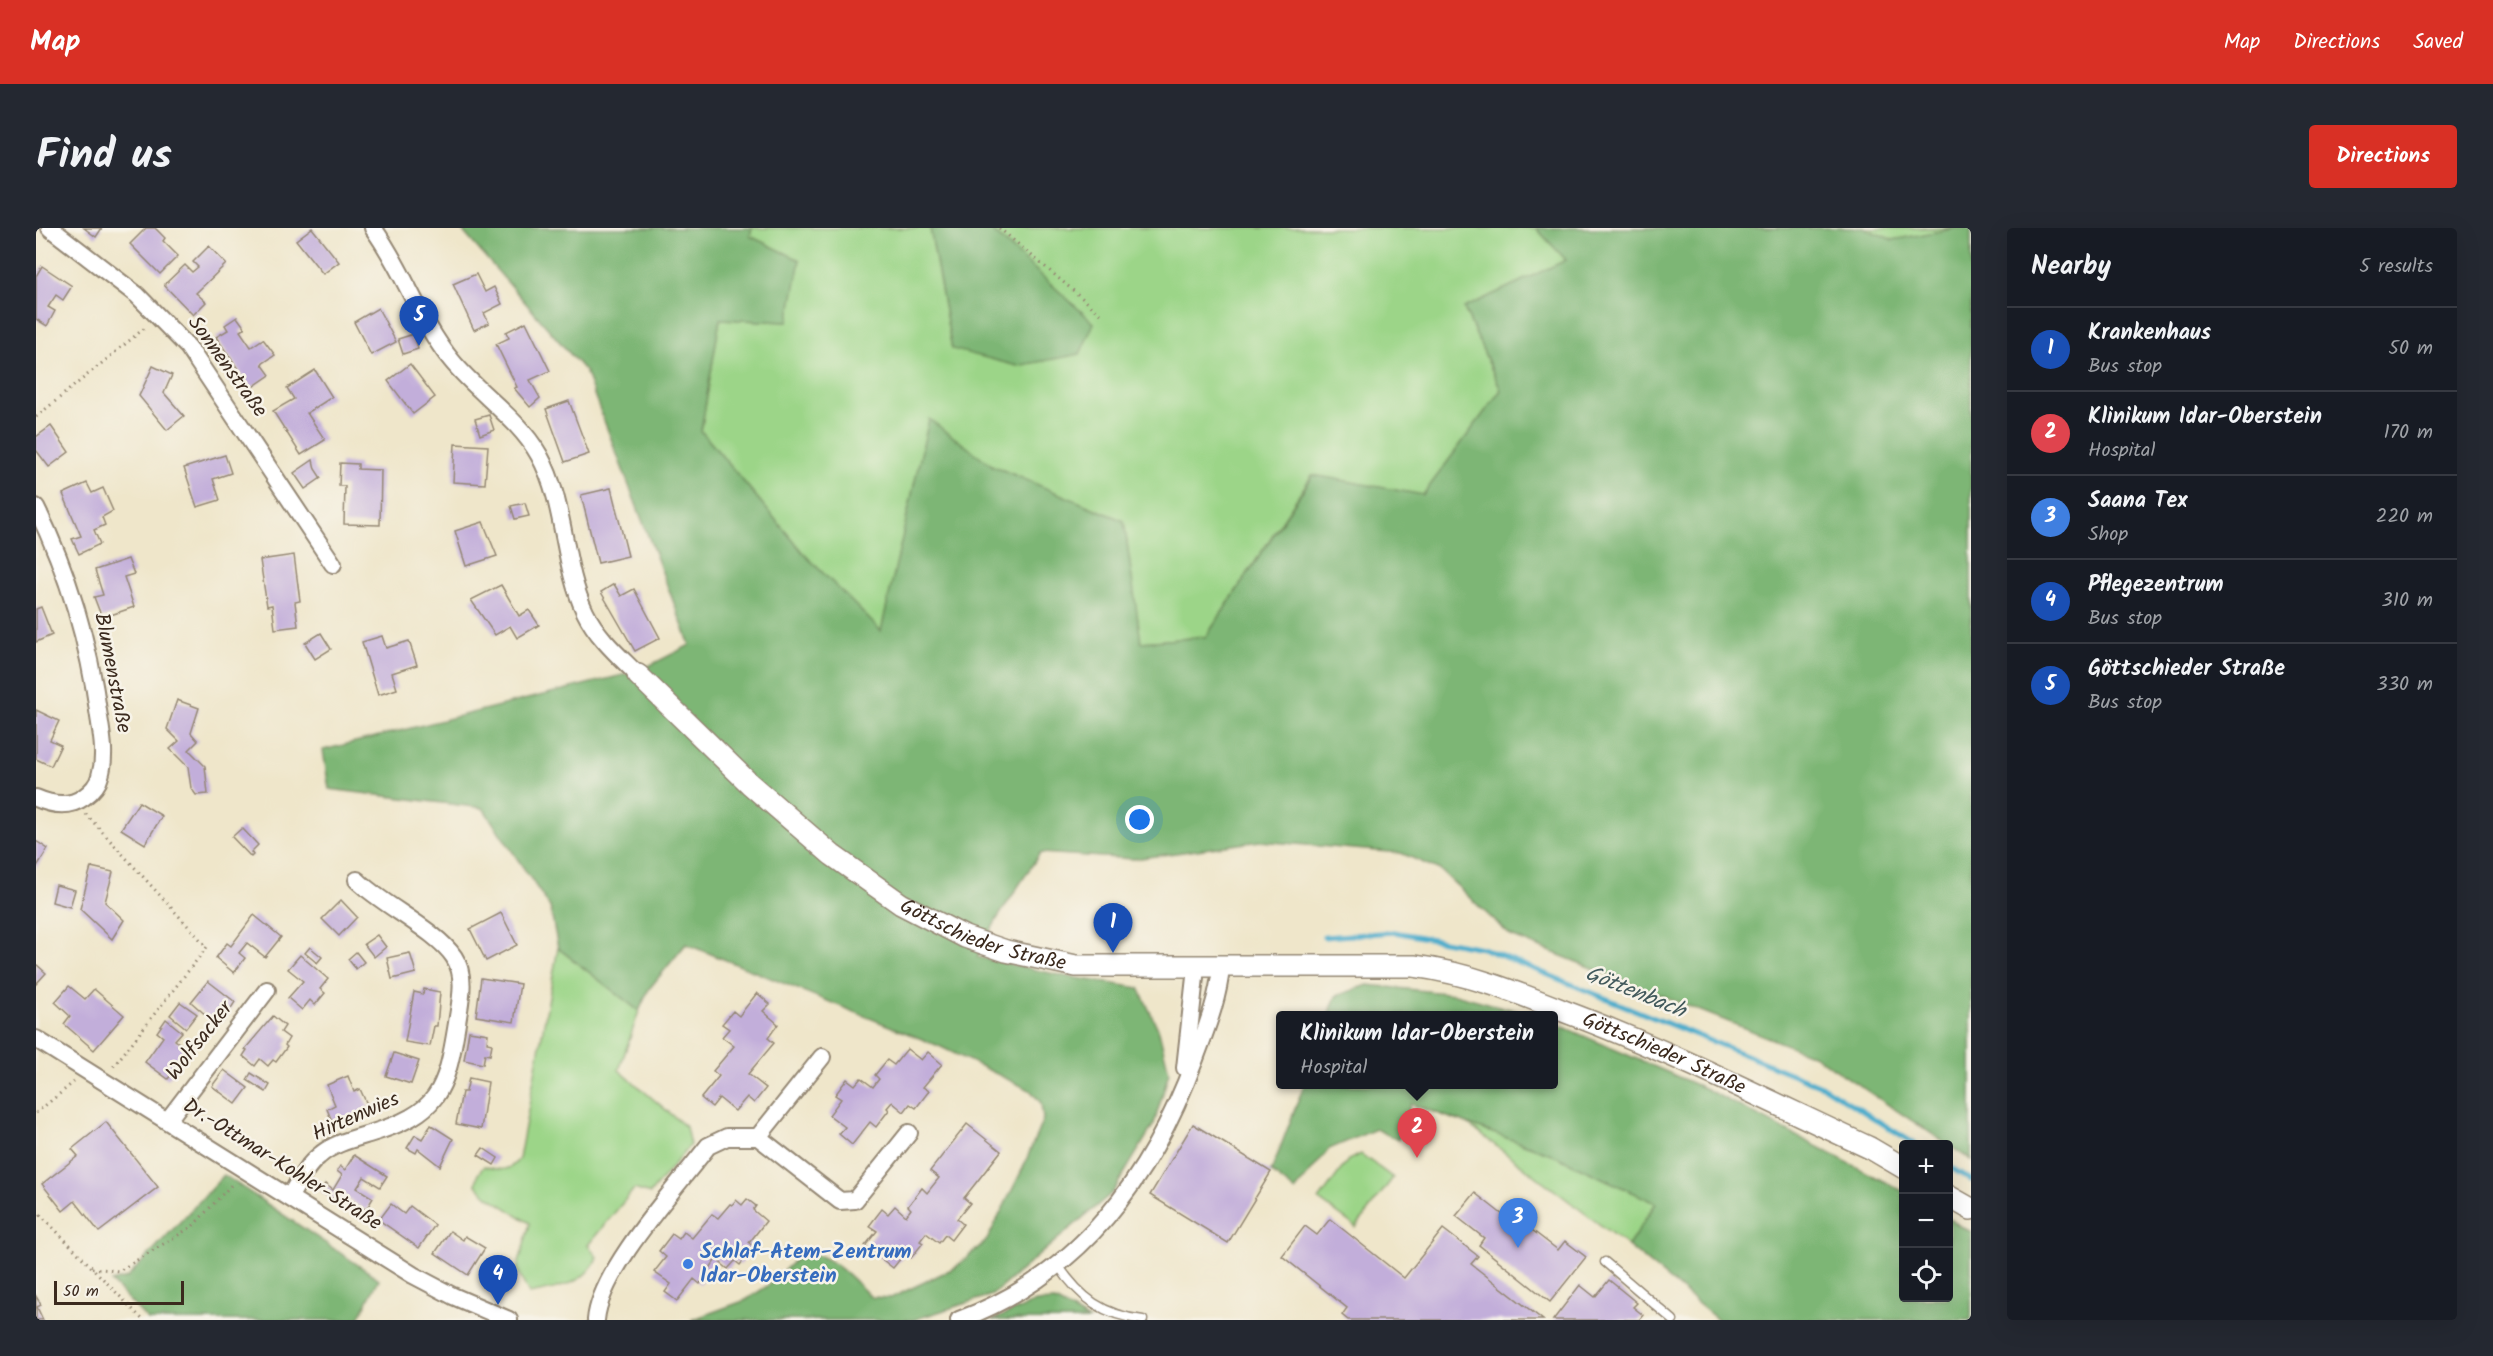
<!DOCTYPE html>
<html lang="en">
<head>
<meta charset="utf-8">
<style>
  :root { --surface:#171b24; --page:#242831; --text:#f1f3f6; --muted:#9ea1a6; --line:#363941; --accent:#d93025 }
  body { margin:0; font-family:Kalam,sans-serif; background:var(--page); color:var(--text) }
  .controls { position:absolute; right:18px; bottom:18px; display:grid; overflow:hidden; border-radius:6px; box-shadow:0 6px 24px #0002 }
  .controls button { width:54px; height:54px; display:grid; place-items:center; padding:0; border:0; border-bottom:2px solid var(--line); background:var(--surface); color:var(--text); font:30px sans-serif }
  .scale { position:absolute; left:18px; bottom:15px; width:130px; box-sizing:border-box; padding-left:6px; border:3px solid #3b2a1e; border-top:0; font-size:16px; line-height:21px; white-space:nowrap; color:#3b2a1e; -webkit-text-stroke:4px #f7f3e8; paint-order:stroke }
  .you { position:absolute; left:1104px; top:592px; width:21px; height:21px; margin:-15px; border:4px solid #fff; border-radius:50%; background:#1a73e8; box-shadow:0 0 0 9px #1a73e833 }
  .badge { display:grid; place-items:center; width:39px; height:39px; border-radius:50%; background:var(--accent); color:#fff; font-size:20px; font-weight:700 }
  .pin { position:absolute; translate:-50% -50px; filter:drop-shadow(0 2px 3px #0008) }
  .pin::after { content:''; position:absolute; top:32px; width:21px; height:18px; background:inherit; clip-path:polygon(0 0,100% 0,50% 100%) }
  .popup { position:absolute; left:1240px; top:783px; width:282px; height:78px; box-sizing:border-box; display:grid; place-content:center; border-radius:6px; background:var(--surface); filter:drop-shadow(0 2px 4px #0005); font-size:20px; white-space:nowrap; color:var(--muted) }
  .popup b { font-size:22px; color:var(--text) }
  .popup::after { content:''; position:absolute; left:50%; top:100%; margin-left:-12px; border:12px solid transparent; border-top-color:var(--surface) }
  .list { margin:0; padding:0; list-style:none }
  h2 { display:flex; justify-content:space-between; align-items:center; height:78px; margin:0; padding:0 24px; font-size:26px }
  h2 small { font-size:20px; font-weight:400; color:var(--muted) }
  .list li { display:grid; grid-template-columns:39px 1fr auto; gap:18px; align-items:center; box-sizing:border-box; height:84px; padding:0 24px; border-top:2px solid var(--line) }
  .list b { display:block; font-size:22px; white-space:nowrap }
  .list p { margin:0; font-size:20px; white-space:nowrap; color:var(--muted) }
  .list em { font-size:20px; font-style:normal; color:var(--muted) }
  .icon { flex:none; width:33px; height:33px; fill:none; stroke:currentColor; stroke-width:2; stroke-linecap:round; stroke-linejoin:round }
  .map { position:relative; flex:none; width:1935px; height:1092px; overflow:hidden; border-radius:6px }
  header { display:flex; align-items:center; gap:36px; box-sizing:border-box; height:84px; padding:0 30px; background:var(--accent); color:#fff }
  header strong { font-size:28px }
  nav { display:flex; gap:33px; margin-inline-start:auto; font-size:21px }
  .intro { display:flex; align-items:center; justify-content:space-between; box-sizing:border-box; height:144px; padding:0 36px }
  h1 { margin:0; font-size:42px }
  .button { padding:15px 27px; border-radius:6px; background:var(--accent); color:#fff; font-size:21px; font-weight:700 }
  main { display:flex; gap:36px; padding:0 36px }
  aside { flex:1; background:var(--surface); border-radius:6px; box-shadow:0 6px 24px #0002 }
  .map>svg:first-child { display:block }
  .green { fill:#9cd588; stroke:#6c8053; stroke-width:1.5 }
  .forest { fill:#7db674; stroke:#5c7049; stroke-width:1.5 }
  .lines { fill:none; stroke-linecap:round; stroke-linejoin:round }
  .stream { stroke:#4dadcc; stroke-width:5 }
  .building { fill:#c2aeda }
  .service-casing { stroke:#958874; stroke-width:11 }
  .minor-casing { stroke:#958874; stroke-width:20 }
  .tertiary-casing { stroke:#958874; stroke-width:24 }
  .path { stroke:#958874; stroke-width:3; stroke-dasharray:1.5 4.5; stroke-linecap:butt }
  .service { stroke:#fff; stroke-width:8 }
  .minor { stroke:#fff; stroke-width:16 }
  .tertiary { stroke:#fff; stroke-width:21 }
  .shop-dot { fill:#3f7fe0; stroke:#f7f3e8; stroke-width:2 }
  .labels { text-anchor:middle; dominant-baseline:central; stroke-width:5; stroke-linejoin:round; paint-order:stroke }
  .street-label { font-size:21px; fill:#3b2a1e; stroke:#f7f3e8 }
  .shop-label { font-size:21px; font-weight:bold; fill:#366cbe; stroke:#f7f3e8; text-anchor:start }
  .water-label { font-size:22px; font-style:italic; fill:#41585b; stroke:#f7f3e8 }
</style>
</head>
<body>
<header>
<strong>Map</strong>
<nav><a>Map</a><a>Directions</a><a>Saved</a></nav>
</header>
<div class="intro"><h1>Find us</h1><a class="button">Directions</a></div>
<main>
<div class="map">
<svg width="1935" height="1092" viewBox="0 0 1935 1092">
  <rect width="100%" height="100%" fill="#f7f3e8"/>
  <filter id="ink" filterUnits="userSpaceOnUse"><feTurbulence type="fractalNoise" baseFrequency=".0167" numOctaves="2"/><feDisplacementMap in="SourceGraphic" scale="12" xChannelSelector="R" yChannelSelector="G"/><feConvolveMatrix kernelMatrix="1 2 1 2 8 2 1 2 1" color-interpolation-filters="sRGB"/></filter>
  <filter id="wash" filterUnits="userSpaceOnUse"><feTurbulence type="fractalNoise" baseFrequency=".008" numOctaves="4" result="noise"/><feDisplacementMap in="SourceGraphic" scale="24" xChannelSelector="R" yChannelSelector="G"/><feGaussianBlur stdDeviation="1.35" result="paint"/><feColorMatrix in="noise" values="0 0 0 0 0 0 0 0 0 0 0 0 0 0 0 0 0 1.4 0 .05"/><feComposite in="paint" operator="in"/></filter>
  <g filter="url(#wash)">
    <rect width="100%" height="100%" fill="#efe6ca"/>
    <!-- green -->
    <g class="green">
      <polygon points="716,0 894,0 916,121 1057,95 953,0 1500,0 1531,32 1428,80 1465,162 1387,267 1276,247 1170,409 1104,414 1088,293 957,238 893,192 845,404 770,328 665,203 684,91 752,94 714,8"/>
      <polygon points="1827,0 1920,0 1857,12"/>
      <path d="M522,720L603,783L583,842L650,899L654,917L614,966L598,961L552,1017L561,1029C550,1057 519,1061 493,1066L481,1042L494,995L453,969L440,957L442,946L448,938C464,943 473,944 483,931Z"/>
      <polygon points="1430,895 1513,925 1620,975 1592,1018"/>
      <polygon points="1325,926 1357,950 1320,999 1283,972 1312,932"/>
    </g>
    <!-- forest -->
    <g class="forest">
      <path d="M424,0H716L714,8L764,32L752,94L684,91L665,203L770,328L845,403L893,191L957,238L1088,293L1105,414L1170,409L1277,247L1387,267L1465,162L1428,80L1530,32L1500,0H1827L1857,12L1920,0H1935V932L1779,828L1475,708L1404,642L1365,625L1224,613L1098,631L1004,625L961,691L941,729L1028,748L1103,760L1123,803L1133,844L1118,896L1077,964L956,1067L877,1092H655L710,1072L733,1057L767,1024C798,1028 813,1048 835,1069L855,1070L920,1039L951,1012L987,940L1007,891L1005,875L994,862L903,818L650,716L613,761L603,783L522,720L514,679L447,580L293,561L287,522L603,443L654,417L549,143Z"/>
      <polygon points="894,0 953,0 1058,95 1044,126 981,138 916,121"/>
      <polygon points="1332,757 1419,766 1495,787 1293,787 1300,768"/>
      <polygon points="1518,795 1670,861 1867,963 1868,1070 1912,1070 1913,991 1935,1004 1935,1092 1682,1092 1592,1018 1620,975 1513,925 1375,876 1362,912 1340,901 1293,921 1259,963 1235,944 1268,857 1518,856"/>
      <polygon points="188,947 343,1051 322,1092 112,1092 75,1054 91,1050"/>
      <polygon points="1019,1073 1053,1092 956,1092 1000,1074"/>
    </g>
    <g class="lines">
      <!-- stream -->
      <g class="stream">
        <polyline points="1288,709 1358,704 1446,720 1788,859 1879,916"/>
        <polyline points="1912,938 1935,952"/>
      </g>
    </g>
    <g id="blocks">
      <!-- building -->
      <g class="building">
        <polygon points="48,0 66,0 60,9"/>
        <polygon points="110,0 119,0 129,10 127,13 142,28 124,46 94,16"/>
        <polygon points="276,0 303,34 287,46 260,12"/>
        <polygon points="173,18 190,36 160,65 170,74 157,87 128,57 149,37 156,44 162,39 157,34"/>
        <polygon points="6,38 36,58 27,72 20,67 12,79 19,83 11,98 0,91 0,48"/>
        <polygon points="440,46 449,64 458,59 466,76 448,85 453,95 438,102 417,56"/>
        <polygon points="342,80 360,114 335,127 318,94"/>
        <polygon points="201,89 209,100 204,103 215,119 227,111 239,127 226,136 234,147 215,160 180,109 192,102 189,97"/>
        <polygon points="490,94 514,143 494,152 504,170 494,179 478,160 481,159 460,116 473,110 470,104"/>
        <polygon points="378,106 382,121 367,126 362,111"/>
        <polygon points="374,136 399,169 377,186 352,153"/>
        <polygon points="117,138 136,147 128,165 148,188 131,202 103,168"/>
        <polygon points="279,142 296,169 271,185 289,212 265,227 237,183 258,171 251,160"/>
        <polygon points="533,173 553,226 529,234 510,181"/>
        <polygon points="453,187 458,202 444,207 439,191"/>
        <polygon points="15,198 33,224 13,239 0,222 0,209"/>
        <polygon points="419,216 452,218 449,256 417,254"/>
        <polygon points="189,227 195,245 177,251 184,272 161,279 148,240"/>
        <polygon points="277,232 279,241 285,250 269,261 258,245"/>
        <polygon points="304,235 322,236 322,241 345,242 344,297 308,296 309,258 303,258"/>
        <polygon points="51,255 56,265 67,260 77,283 66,289 69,297 58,302 64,316 43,326 36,311 45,308 27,266"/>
        <polygon points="575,260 592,328 562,335 545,267"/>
        <polygon points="489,275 493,288 479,291 475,278"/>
        <polygon points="447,294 461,328 430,338 419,303"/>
        <polygon points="258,327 264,373 259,374 262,398 239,401 236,377 231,378 224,332"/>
        <polygon points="92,331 98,346 88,349 98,379 66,390 58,369 67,367 59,342"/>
        <polygon points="578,356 585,368 598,361 624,410 599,423 565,364"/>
        <polygon points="465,357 483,388 493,382 503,397 481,410 474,398 459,407 435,372"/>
        <polygon points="5,379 16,407 0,414 0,381"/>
        <polygon points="285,405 295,421 279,431 269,415"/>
        <polygon points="346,408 350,420 373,413 381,437 356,445 361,461 342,467 326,414"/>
        <polygon points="141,472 163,480 155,505 162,513 153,522 169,538 172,566 160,567 155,560 152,539 134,521 143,513 131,501"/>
        <polygon points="0,482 23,493 14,512 25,517 15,538 0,531"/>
        <polygon points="103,574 126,588 109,616 85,601"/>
        <polygon points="206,600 222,617 215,624 217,627 215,629 196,609"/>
        <polygon points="0,613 12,621 0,640"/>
        <polygon points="55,639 77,644 69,674 88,692 76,711 44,681"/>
        <polygon points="20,657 39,662 34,679 16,674"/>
        <polygon points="305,672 321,689 303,708 286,691"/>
        <polygon points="465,685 481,717 450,733 434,701"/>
        <polygon points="218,687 245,709 229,729 211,715 203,725 209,730 198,745 180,730 191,715 195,718"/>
        <polygon points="341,707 350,719 338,729 328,716"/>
        <polygon points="274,719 286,729 281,735 269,725"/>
        <polygon points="320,724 328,734 320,741 312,731"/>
        <polygon points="374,725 380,745 356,751 351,730"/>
        <polygon points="264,727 292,751 284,761 289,765 279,777 274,772 266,782 252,770 267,753 252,741"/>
        <polygon points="0,736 10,745 0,756"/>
        <polygon points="445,750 484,756 478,794 440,788"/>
        <polygon points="172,753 199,774 187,793 184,791 180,796 155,774"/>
        <polygon points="33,758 49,771 58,761 88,787 58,822 28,796 34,788 19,774"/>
        <polygon points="388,761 404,764 401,798 398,798 394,818 369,814 378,764 387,766"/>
        <polygon points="721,765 734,776 727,783 742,796 732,810 738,815 712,846 730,860 718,875 711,869 699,883 683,870 676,879 665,870 683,848 677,843 698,818 686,809 693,801 686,796 697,783 703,788"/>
        <polygon points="144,774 161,786 150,800 134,787"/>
        <polygon points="237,788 249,798 245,804 253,810 249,817 251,819 240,834 237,832 232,838 224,831 219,838 207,828 211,822 209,821"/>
        <polygon points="130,791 146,804 139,812 153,823 132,851 109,834 127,809 121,804"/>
        <polygon points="433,803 452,806 451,815 456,816 454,827 449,826 447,836 428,832"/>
        <polygon points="871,821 885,832 892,824 906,836 887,859 893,863 880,880 874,876 868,884 856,874 851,880 853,882 840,899 834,894 816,917 803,906 809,899 793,887 805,871 799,867 811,851 819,857 825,850 837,859 843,851 839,847 851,832 858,837"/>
        <polygon points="358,825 383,833 375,856 350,848"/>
        <polygon points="188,842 212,860 200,876 176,858"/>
        <polygon points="215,845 234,857 230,864 211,852"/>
        <polygon points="312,848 318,864 324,861 334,883 298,898 291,881 299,877 291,857"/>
        <polygon points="433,850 452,854 445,901 420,896 426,864 430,864"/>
        <polygon points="70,894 122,959 63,1004 39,973 27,983 6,956 42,928 36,921"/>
        <polygon points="931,896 965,923 928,970 934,975 921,991 927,996 915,1012 909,1007 903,1015 890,1005 884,1013 887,1015 875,1030 869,1025 857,1040 829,1018 841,1003 833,998 846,981 852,986 859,978 870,988 875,981 872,978 886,960 891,965 903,950 894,943"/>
        <polygon points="1157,896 1235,944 1192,1015 1114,967"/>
        <polygon points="395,897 417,911 404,938 382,921 380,925 371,920 379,907 386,911"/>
        <polygon points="447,920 462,930 458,937 442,927"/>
        <polygon points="318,927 351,948 344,959 328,949 321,960 337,970 330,982 309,969 305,976 285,964 289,956 297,962 306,947 301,943 304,938 309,942"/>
        <polygon points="1439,965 1472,991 1475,986 1522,1022 1529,1013 1550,1029 1514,1074 1443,1017 1448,1010 1420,988"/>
        <polygon points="711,971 720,978 717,982 730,993 713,1015 718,1019 704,1037 699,1033 692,1041 680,1031 664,1056 658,1051 641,1073 629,1064 635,1056 618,1044 630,1029 623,1023 636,1006 643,1011 648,1004 656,1010 676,986 682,990 694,976 696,977 700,972 706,977"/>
        <polygon points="355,976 368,986 374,978 399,997 383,1020 343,992"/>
        <polygon points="1294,991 1368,1050 1407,1001 1442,1028 1435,1036 1507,1092 1312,1092 1306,1087 1311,1080 1246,1028 1269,998 1281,1007"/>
        <polygon points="414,1003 427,1012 429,1008 449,1020 432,1047 399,1025"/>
        <polygon points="1573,1052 1601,1075 1597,1079 1607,1087 1603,1092 1517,1092 1544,1057 1559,1069"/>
        <polygon points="0,1068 5,1077 1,1079 7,1092 0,1092"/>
      </g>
    </g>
  </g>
  <g filter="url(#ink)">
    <use href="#blocks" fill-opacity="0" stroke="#958874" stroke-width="1.5"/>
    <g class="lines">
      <defs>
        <g id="service">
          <polyline points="1569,1034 1637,1092"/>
          <path d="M1022,1037C1044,1070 1067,1087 1107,1092"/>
        </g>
        <g id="minor">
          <polyline points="14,0 101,67 152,119 297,336"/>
          <path d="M337,0C368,42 383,93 416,133C443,166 482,190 503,227C530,275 526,335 549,384C561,409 583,428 602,447"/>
          <path d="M0,279C33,346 53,415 63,489C66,508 70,529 64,548C62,557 55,564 48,569C33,580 16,577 0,570"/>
          <polyline points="0,811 377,1047 417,1068 473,1092"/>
          <polyline points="1149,840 1160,740"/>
          <polyline points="132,892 231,762"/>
          <polyline points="722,909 786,829"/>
          <path d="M254,968C262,955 270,938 283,928C296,916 316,911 333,906C403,885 410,864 421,795C424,774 431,749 418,729C400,702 346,677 321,652"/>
          <path d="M560,1092C564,1042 640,960 672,918L691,909H722L804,973L819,972L873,905"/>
          <path d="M923,1092C1045,1047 1115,950 1159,831C1170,801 1182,772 1185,740"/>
        </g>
        <g id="tertiary">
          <path id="s1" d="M602,447L714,556L796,627L865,676L929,709L970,723L1040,738H1378C1432,745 1480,764 1530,784C1634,823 1733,873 1834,920L1868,940"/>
          <polyline points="1912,968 1935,981"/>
        </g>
      </defs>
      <!-- service casing -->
      <use href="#service" class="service-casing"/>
      <!-- minor casing -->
      <use href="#minor" class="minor-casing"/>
      <!-- tertiary casing -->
      <use href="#tertiary" class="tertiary-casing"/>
      <!-- path -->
      <g class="path">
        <polyline points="963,0 1065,86"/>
        <polyline points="0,189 110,99"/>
        <polyline points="50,586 171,719 77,839"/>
        <polyline points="0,885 38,854"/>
        <polyline points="0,982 107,1092"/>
        <polyline points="56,1040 83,1043 157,998 197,955"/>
      </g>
      <!-- service -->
      <use href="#service" class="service"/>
      <!-- minor -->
      <use href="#minor" class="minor"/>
      <!-- tertiary -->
      <use href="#tertiary" class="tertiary"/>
    </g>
  </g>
  <!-- markers -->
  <circle class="shop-dot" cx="652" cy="1036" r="6"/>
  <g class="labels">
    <!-- street labels -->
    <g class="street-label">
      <text transform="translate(191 139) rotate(54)">Sonnenstraße</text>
      <text transform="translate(76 445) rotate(79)">Blumenstraße</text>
      <text stroke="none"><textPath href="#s1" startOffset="438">Göttschieder Straße</textPath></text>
      <text transform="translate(164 813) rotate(-52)">Wolfsacker</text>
      <text stroke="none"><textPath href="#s1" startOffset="1140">Göttschieder Straße</textPath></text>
      <text transform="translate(320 889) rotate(-24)">Hirtenwies</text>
      <text transform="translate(246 937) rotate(32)">Dr.-Ottmar-Kohler-Straße</text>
    </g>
    <!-- shop labels -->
    <g class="shop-label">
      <text x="664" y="1024">Schlaf-Atem-Zentrum<tspan x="664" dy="24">Idar-Oberstein</tspan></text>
    </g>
    <!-- water labels -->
    <g class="water-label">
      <text transform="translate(1599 765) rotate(22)">Göttenbach</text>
    </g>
  </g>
</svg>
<div class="controls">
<button>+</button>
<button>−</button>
<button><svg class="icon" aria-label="locate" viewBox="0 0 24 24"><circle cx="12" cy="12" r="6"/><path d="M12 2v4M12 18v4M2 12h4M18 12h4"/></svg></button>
</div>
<div class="scale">50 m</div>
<div class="you"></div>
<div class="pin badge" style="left:1077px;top:725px;background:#1a4fb4">1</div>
<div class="pin badge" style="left:1381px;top:930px;background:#e0444e">2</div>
<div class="popup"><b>Klinikum Idar-Oberstein</b>Hospital</div>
<div class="pin badge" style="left:1482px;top:1020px;background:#3f7fe0">3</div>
<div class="pin badge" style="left:462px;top:1077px;background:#1a4fb4">4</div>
<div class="pin badge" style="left:383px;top:118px;background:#1a4fb4">5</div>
</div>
<aside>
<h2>Nearby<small>5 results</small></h2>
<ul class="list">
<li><span class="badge" style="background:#1a4fb4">1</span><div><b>Krankenhaus</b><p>Bus stop</p></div><em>50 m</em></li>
<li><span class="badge" style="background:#e0444e">2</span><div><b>Klinikum Idar-Oberstein</b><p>Hospital</p></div><em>170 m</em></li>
<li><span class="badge" style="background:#3f7fe0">3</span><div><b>Saana Tex</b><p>Shop</p></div><em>220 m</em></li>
<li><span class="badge" style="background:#1a4fb4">4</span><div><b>Pflegezentrum</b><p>Bus stop</p></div><em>310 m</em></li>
<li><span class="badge" style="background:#1a4fb4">5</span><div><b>Göttschieder Straße</b><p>Bus stop</p></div><em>330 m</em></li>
</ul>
</aside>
</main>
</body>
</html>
